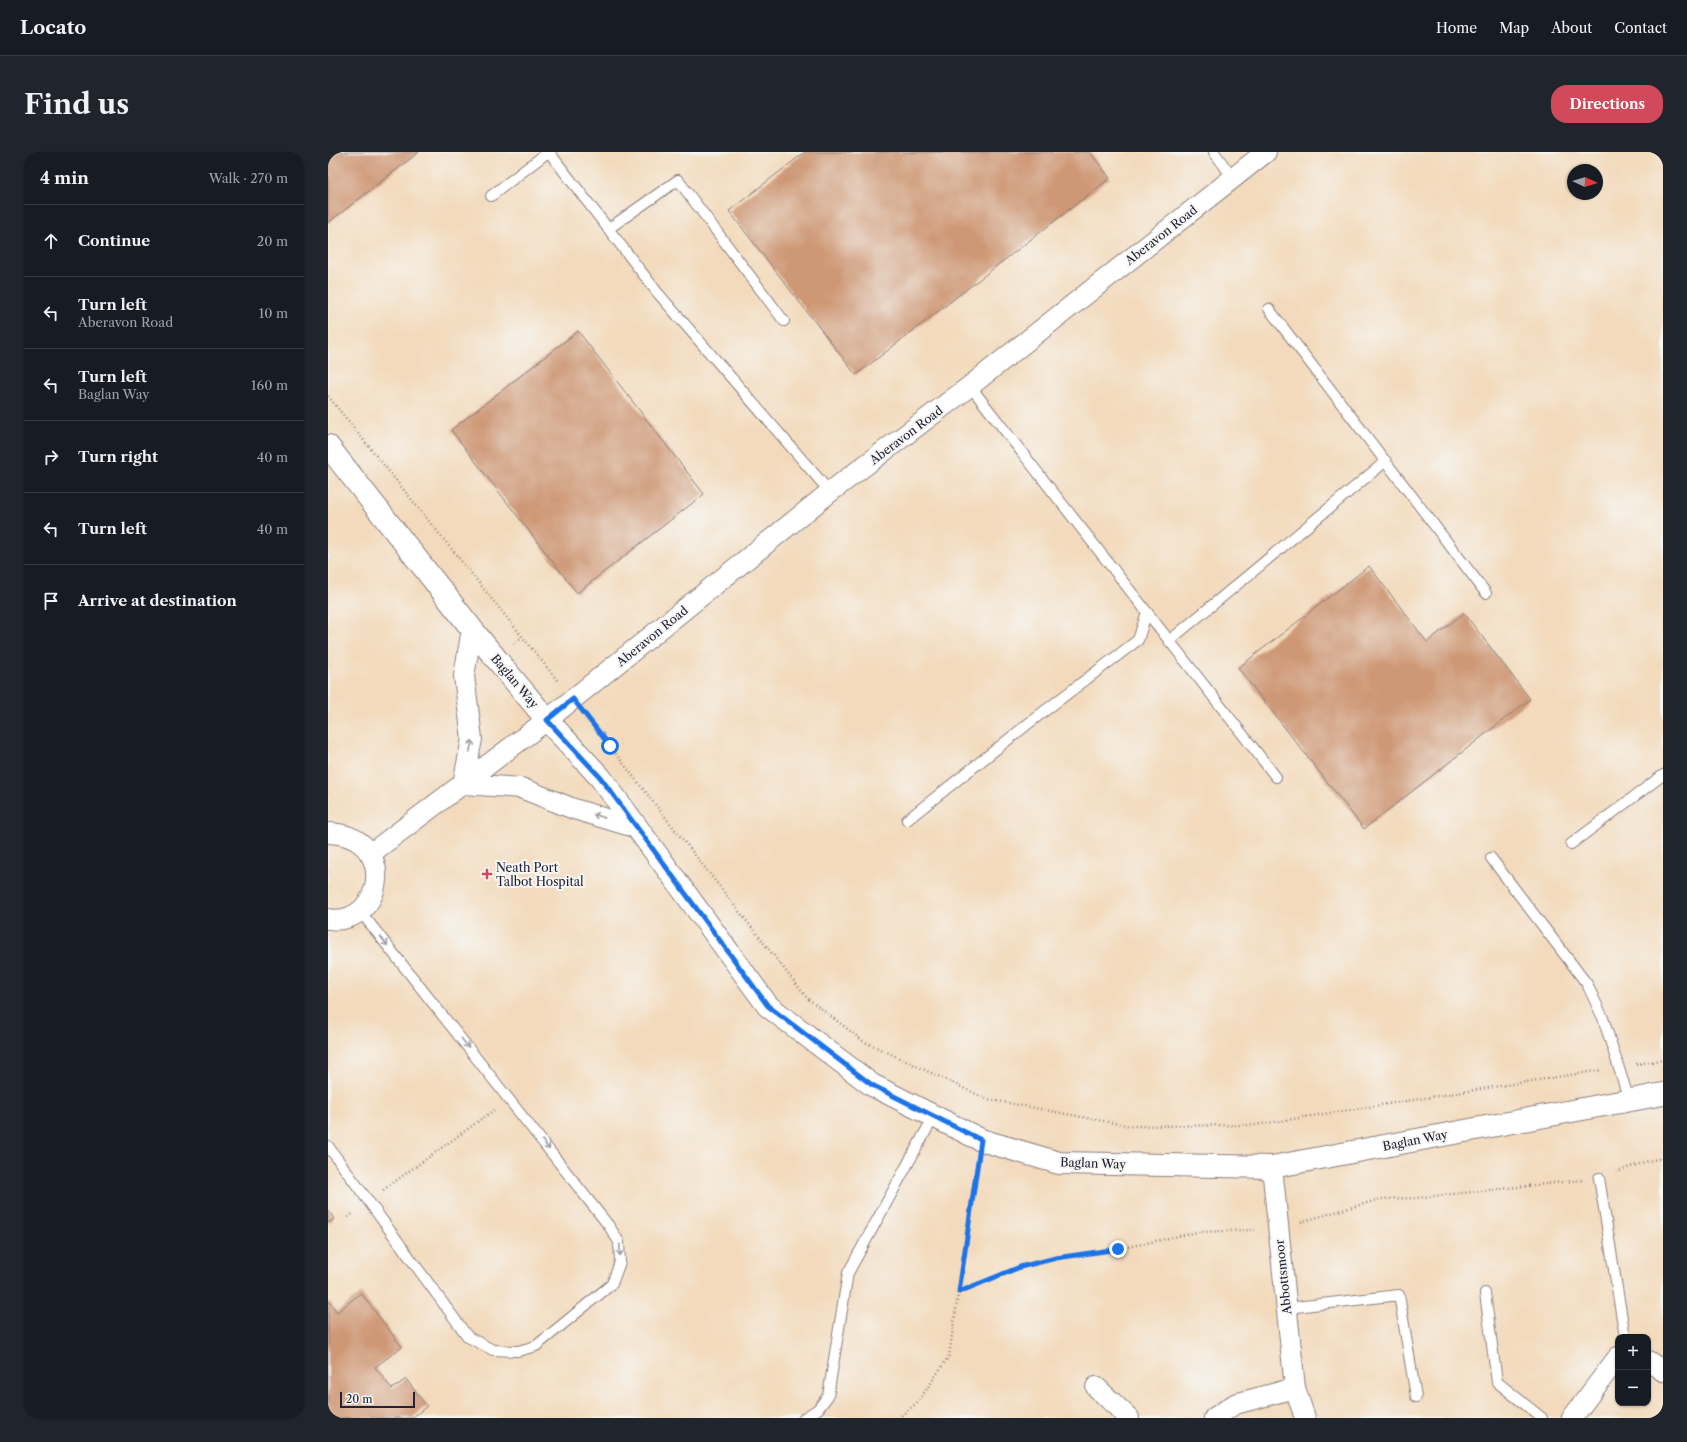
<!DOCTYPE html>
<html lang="en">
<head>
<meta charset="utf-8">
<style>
  :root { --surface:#171b24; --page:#20242c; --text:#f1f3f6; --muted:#9ea1a6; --line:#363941; --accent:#d1495b }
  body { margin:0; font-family:"Libre Caslon Text",serif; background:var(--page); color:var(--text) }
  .controls { position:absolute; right:12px; bottom:12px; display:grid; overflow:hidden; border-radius:8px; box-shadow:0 1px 3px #0004 }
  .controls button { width:36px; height:36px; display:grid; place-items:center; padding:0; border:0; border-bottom:1px solid var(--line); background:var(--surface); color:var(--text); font:20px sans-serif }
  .compass { position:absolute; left:1239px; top:12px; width:36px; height:36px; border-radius:50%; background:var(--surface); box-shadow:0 1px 3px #0004; rotate:94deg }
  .scale { position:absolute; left:12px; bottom:10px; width:75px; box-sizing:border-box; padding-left:4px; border:2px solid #22223b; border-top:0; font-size:11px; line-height:14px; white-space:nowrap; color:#22223b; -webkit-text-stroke:3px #f6f6f2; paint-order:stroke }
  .stop { position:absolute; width:12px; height:12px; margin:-9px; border:3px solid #1a73e8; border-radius:50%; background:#fff }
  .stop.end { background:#1a73e8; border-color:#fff; box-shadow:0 1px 4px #0008 }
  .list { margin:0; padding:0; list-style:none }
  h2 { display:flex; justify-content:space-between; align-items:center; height:52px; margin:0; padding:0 16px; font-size:17px }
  h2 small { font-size:13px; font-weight:400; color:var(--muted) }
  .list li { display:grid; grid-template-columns:26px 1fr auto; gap:12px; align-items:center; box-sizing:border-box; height:72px; padding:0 16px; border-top:1px solid var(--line) }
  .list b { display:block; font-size:15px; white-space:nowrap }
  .list p { margin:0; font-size:13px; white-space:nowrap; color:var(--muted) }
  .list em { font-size:13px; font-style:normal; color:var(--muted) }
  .icon { flex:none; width:22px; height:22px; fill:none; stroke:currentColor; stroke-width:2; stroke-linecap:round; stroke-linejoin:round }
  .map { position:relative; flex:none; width:1335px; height:1266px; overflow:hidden; border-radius:16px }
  header { display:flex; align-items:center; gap:24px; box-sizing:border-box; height:56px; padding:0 20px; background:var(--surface); border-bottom:1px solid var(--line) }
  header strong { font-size:19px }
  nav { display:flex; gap:22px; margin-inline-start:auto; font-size:14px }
  .intro { display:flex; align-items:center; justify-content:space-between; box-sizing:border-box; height:96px; padding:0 24px }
  h1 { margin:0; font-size:28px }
  .button { padding:10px 18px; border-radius:16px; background:var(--accent); color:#fff; font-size:14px; font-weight:700 }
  main { display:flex; gap:24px; padding:0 24px }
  aside { flex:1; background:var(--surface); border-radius:16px; box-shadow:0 1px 3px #0004 }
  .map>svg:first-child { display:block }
  .building { fill:#ce9775 }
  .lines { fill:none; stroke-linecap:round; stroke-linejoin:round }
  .lane-casing { stroke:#8a7e7c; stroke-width:12 }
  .street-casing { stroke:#8a7e7c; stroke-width:22 }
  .secondary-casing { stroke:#8a7e7c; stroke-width:24 }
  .path { stroke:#8a7e7c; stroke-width:2.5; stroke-dasharray:1 3; stroke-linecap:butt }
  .lane { stroke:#fff; stroke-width:10 }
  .street { stroke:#fff; stroke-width:20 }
  .secondary { stroke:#fff; stroke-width:22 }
  .oneway { stroke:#9c9ca7 }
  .route { stroke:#1a73e8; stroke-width:5 }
  .poi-dot { fill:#d1495b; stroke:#f6f6f2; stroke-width:1.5 }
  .labels { text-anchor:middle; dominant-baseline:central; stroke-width:4; stroke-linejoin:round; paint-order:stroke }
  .street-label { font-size:12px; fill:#22223b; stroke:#f6f6f2 }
  .poi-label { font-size:12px; fill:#22223b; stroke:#f6f6f2; text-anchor:start }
</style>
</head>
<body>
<header>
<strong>Locato</strong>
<nav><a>Home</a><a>Map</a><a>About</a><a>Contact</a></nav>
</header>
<div class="intro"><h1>Find us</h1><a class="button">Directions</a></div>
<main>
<aside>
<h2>4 min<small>Walk · 270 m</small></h2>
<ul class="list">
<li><svg class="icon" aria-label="ahead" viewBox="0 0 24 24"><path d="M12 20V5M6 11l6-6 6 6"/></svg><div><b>Continue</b></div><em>20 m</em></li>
<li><svg class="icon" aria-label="left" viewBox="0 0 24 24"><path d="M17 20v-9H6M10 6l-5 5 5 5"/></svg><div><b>Turn left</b><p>Aberavon Road</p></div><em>10 m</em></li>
<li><svg class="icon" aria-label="left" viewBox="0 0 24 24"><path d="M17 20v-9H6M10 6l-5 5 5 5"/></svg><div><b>Turn left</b><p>Baglan Way</p></div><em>160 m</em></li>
<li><svg class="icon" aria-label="right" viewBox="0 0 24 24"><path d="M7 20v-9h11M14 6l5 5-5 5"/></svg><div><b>Turn right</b></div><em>40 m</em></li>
<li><svg class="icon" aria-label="left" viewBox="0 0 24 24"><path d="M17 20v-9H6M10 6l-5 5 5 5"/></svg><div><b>Turn left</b></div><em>40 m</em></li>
<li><svg class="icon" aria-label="arrive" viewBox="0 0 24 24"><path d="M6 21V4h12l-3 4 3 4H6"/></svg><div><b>Arrive at destination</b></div></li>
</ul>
</aside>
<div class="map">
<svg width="1335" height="1266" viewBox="0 0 1335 1266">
  <rect width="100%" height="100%" fill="#f6f6f2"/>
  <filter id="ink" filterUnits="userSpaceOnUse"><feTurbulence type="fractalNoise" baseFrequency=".025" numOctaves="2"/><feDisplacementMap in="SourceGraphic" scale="8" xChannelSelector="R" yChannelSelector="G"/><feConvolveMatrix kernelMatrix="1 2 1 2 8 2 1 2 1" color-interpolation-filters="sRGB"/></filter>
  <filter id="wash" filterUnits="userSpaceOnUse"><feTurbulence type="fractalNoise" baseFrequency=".012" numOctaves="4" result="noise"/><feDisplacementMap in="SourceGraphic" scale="16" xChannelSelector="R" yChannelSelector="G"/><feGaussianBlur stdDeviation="0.9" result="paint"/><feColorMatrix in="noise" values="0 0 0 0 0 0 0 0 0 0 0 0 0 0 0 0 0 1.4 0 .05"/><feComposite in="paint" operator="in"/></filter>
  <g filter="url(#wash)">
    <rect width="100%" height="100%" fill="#f3dabc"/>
    <g id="blocks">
      <!-- building -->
      <g class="building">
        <polygon points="0,0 91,0 0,71"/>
        <polygon points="477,0 762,0 782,26 528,223 401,59"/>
        <polygon points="250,179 376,342 249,441 123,278"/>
        <polygon points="1041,414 1099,490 1136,461 1202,547 1036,677 910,516"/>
        <polygon points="0,1058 6,1067 0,1071"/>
        <polygon points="33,1141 74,1195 47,1215 64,1237 78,1227 88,1240 99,1254 85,1265 86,1266 0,1266 0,1148 9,1160"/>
      </g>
    </g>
  </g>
  <g filter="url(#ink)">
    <use href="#blocks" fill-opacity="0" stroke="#8a7e7c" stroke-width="1"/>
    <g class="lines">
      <defs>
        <g id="lane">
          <polyline points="221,0 329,140 502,340"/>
          <polyline points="886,0 905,26"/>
          <polyline points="163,44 220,0"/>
          <polyline points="280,77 350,28 456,169"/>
          <polyline points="941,157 1158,441"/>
          <polyline points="642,234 948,625"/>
          <polyline points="841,489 1058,309"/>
          <polyline points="579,668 710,564 810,488 819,460"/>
          <polyline points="1243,692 1335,623"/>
          <polyline points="1163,706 1259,832 1275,866 1301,948"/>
          <polyline points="0,994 140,1185 165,1198 190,1199 208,1194 284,1132 292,1110 291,1090 281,1074 32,759"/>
          <polyline points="1271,1026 1297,1185"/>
          <polyline points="1157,1141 1169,1230 1214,1266"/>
          <polyline points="959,1156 1071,1143 1088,1245"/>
          <polyline points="476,1266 490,1257 500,1244 520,1121 606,964"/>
        </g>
        <g id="street">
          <polyline points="144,477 136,524 144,587 135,632 193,636 246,657 309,676"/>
          <path d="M0,681C72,683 56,776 0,767"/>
          <polyline points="42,702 219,568 502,340 642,234 938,0"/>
          <polyline points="944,1015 967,1236 977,1266"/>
          <polyline points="1320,1209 1335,1219"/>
          <polyline points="768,1235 801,1266"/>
          <polyline points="886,1266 907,1252 967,1236"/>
          <polyline points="1244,1266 1290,1205"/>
        </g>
        <polyline id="secondary" points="0,294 151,486 219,568 272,625 440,854 544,933 653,988 731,1011 944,1015 1335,942"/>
      </defs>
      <!-- lane casing -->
      <use href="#lane" class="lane-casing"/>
      <!-- street casing -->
      <use href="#street" class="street-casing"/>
      <!-- secondary casing -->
      <use href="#secondary" class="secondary-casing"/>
      <!-- path -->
      <g class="path">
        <polyline points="0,244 230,529"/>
        <polyline points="185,492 194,485"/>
        <polyline points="258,564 479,846 535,889 659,947 802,974 927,973 1273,918"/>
        <polyline points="1308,912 1335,908"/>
        <polyline points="1288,1020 1320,1009 1335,1006"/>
        <polyline points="55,1038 166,958"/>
        <polyline points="20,1065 26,1061"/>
        <polyline points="973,1070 1052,1047 1088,1046 1254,1028"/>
        <polyline points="631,1140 692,1115 728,1106 790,1097 870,1080 927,1078"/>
        <polyline points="570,1266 590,1250 621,1204 649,1012"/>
      </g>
      <!-- lane -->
      <use href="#lane" class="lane"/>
      <!-- street -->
      <use href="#street" class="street"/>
      <!-- secondary -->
      <use href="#secondary" class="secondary"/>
    </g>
    <!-- one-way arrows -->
    <defs><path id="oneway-shaft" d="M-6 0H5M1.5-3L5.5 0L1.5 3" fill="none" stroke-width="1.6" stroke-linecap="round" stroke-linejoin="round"/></defs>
    <g class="oneway">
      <use href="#oneway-shaft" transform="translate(143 594) rotate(-78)"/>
      <use href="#oneway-shaft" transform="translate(271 664) rotate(-163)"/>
      <use href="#oneway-shaft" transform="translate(56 789) rotate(52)"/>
      <use href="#oneway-shaft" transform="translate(137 891) rotate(52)"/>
      <use href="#oneway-shaft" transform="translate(218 993) rotate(52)"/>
      <use href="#oneway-shaft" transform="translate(292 1098) rotate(88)"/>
    </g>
  </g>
  <g class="lines" filter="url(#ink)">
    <!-- route -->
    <polyline class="route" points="282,594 245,547 219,568 272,625 440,854 544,933 653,988 631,1140 692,1115 728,1106 790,1097"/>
  </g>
  <!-- markers -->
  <path class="poi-dot" d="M157 716h4v4h4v4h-4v4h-4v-4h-4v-4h4z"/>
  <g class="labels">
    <!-- street labels -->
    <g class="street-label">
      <text transform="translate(833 83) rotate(-38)">Aberavon Road</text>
      <text transform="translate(578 283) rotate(-37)">Aberavon Road</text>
      <text transform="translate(324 484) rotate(-39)">Aberavon Road</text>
      <text transform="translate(187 529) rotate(50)">Baglan Way</text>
      <text transform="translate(1087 988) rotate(-11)">Baglan Way</text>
      <text transform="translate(765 1011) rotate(2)">Baglan Way</text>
      <text transform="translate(955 1125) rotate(-96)">Abbottsmoor</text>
    </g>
    <!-- poi labels -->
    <g class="poi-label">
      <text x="168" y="715">Neath Port<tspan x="168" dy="14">Talbot Hospital</tspan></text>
    </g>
  </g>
</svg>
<div class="controls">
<button>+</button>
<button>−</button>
</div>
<svg class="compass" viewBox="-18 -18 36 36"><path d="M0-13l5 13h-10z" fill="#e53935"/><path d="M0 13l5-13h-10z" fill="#9ea1a6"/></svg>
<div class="scale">20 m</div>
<div class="stop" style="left:282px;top:594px"></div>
<div class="stop end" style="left:790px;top:1097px"></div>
</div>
</main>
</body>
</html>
